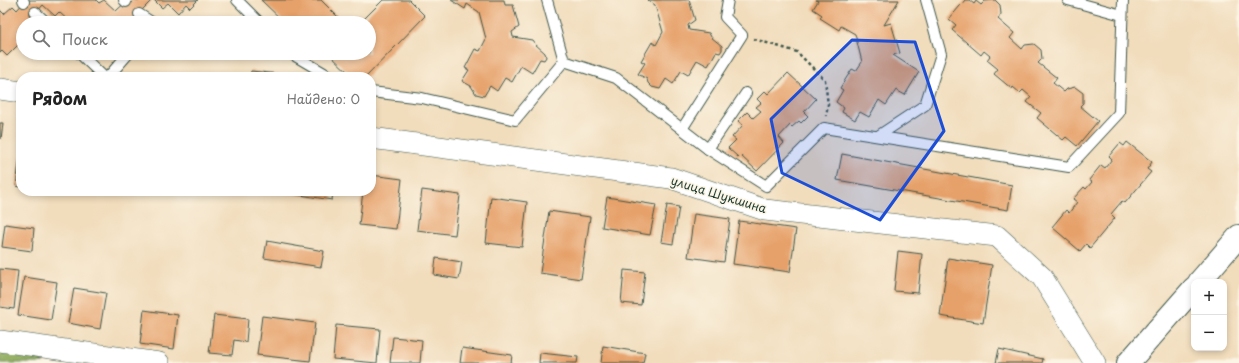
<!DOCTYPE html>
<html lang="ru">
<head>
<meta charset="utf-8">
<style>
  :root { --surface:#fff; --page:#f2f2f2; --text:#222; --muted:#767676; --line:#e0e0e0 }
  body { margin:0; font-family:"Playpen Sans",sans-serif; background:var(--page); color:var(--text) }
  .controls { position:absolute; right:12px; bottom:12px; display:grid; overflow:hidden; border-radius:8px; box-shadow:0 2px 6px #0003 }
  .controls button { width:36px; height:36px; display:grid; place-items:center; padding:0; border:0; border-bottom:1px solid var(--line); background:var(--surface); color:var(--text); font:20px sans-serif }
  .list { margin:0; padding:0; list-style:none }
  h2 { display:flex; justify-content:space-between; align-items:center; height:52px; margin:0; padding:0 16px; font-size:17px }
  h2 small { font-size:13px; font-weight:400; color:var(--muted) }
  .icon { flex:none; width:22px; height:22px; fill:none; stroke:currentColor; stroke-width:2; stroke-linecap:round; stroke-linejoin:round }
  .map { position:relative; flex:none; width:1239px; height:363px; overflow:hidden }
  .search { position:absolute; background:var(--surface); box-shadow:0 2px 6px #0003; left:16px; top:16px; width:360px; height:44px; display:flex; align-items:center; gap:10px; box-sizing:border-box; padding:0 14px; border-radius:22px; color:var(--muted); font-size:15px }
  .panel { position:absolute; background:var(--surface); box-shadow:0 2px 6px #0003; left:16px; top:72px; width:360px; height:124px; border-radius:16px }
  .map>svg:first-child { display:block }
  .forest { fill:#91ad60; stroke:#58754a }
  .building { fill:#e6a069 }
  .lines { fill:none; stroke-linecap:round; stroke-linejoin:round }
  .service-casing { stroke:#3e5548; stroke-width:12 }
  .minor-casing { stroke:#3e5548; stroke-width:22 }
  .tertiary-casing { stroke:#3e5548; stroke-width:24 }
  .path { stroke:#3e5548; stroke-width:2.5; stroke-dasharray:3 3; stroke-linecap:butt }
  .service { stroke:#fff; stroke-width:10 }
  .minor { stroke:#fff; stroke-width:21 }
  .tertiary { stroke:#fff; stroke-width:22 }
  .marked { fill:#1d4ed8; fill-opacity:0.2; stroke:#1d4ed8; stroke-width:3; stroke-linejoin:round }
  .labels { text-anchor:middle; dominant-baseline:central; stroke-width:3; stroke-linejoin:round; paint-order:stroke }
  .street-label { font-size:12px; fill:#1f3d34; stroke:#fcf5e5 }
</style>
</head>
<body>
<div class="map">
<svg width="1239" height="363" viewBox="0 0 1239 363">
  <rect width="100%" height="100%" fill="#fcf5e5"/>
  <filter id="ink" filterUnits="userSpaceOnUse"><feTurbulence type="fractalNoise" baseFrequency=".025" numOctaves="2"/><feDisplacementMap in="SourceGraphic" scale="8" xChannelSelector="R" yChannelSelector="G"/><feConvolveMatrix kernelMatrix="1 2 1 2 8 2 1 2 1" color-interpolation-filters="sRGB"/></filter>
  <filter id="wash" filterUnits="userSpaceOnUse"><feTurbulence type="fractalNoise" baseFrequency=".012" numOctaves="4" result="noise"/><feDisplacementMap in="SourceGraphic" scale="16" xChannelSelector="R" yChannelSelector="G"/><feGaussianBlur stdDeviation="0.9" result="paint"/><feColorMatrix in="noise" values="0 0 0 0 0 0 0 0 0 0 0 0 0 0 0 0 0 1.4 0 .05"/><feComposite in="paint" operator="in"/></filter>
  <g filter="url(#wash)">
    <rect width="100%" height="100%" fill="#f1dcbb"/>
    <!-- forest -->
    <polygon class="forest" points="0,341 24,344 45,363 0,363"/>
    <g id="blocks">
      <!-- building -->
      <g class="building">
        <polygon points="26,0 96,0 99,3 104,0 116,11 128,0 152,0 133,19 137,23 71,23 59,12 55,16 43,5 27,23 23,23 23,33 17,40 20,43 7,56 2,51 0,53 0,10 4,14 13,6 17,10"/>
        <polygon points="154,0 198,0 190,8 186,4 178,13 168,3 162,8"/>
        <polygon points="261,0 321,0 341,20 339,23 285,23"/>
        <polygon points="383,0 409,0 425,16 366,77 353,77 328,53 369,53 369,23 360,23"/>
        <polygon points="451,0 504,0 505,5 513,5 519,27 512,32 513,37 532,40 535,44 545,53 546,57 544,60 540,59 532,73 521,66 512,82 505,78 497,91 490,86 484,96 476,94 471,86 462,81 469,70 465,68 475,49 480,51 486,39 479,12 467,4 465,9"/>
        <polygon points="648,0 689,0 695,20 688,25 689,30 709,33 711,37 722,46 722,50 720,53 716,52 708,66 697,60 688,75 681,71 673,84 666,79 660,89 652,87 648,83 647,79 638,74 645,63 641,61 652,42 656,45 663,32 655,5"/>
        <polygon points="816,0 899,0 884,25 891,23 900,53 893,55 919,72 905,95 896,90 886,105 879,100 869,117 860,112 855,120 842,112 844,108 836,102 843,90 840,88 852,69 856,71 862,62 855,34 841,26 839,30 820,18 822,15 813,9 818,1"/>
        <polygon points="965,0 969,0 974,4 976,1 981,5 985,1 995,0 1000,5 1001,14 998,19 1014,33 1010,38 1022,49 1025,45 1034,44 1041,50 1042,59 1038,63 1057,78 1053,83 1064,92 1067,89 1075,87 1083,93 1083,103 1080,106 1098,121 1077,146 1066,137 1063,140 1037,118 1041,113 1027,102 1031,97 1023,90 1020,93 1013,87 1012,89 994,74 998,69 987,60 990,56 984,51 981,55 952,30 956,25 949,19"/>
        <polygon points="251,71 279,74 279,77 250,77"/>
        <polygon points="788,73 816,99 804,112 808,116 801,123 799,121 792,127 790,125 779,137 784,143 757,171 740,155 738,157 728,148 736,140 732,137 743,125 738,121 747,112 753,118 761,111 756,107 761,103 757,99 765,91 768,94"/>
        <polygon points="0,123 3,123 1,139 0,139"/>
        <polygon points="1127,142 1152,162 1147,169 1151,172 1125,203 1122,201 1111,214 1115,218 1090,248 1086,244 1080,251 1052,227 1066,210 1069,213 1077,202 1073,199 1084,187 1086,189 1092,182 1089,180 1101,165 1105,168 1112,159 1109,156 1120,143 1124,146"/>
        <polygon points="842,154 1012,185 1008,210 837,180"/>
        <polygon points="20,156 21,156 21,187 16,186"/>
        <polygon points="371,175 402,179 396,229 359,225 363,191 371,191"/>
        <polygon points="422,190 460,195 455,235 417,230"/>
        <polygon points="287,191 333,191 332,200 287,193"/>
        <polygon points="491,197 527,202 522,247 486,243"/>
        <polygon points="607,197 656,205 650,235 602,227"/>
        <polygon points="667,205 679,207 673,244 661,242"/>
        <polygon points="549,211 590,217 581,279 540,273"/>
        <polygon points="694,214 730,219 724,262 688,257"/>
        <polygon points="739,221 796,229 790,272 733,264"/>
        <polygon points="5,224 34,228 32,251 2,247"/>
        <polygon points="267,241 324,251 321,267 264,258"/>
        <polygon points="898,251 922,254 918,293 894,291"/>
        <polygon points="436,258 462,262 459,279 434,275"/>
        <polygon points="948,258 992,265 983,323 940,316"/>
        <polygon points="0,269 18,271 14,309 0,307"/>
        <polygon points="624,270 645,272 641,305 621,303"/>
        <polygon points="24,277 57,282 51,320 18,315"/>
        <polygon points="74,288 106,293 100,329 68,323"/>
        <polygon points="144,310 178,315 174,349 140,344"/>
        <polygon points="214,315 248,319 246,342 234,340 232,355 209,353"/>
        <polygon points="262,316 315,323 310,361 257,355"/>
        <polygon points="336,325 380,329 377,363 333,359"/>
        <polygon points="393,337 422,340 420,363 390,363"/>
        <polygon points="603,346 645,353 643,363 601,363"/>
        <polygon points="462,348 512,355 511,363 460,363"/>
        <polygon points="999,349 1043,359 1042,363 996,363"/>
        <polygon points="540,353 578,357 577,363 539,363"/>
      </g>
    </g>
  </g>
  <g filter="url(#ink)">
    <use href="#blocks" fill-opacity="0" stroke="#3e5548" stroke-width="1"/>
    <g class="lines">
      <defs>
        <g id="service">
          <polyline points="23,0 24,2"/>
          <polyline points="124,0 126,2"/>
          <polyline points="237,0 260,23"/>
          <polyline points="1068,0 1122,15"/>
          <polyline points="35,12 47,23"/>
          <polyline points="139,14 153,23"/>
          <polyline points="79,53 104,77"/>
          <polyline points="290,53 331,77"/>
          <polyline points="564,61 616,78 708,149"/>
          <polyline points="108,77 129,53"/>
          <polyline points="371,92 422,98 515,120 564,61 547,0"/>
          <polyline points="746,93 708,149 766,186 824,128 1069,167 1119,113 1123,0"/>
          <polyline points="682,129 742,35 725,17 728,0"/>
          <polyline points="878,136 925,105 941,54 926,0"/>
        </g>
        <g id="minor">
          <polyline points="0,89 21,92"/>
          <polyline points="371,138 671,178 765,210 997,236 1042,277 1095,363"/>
          <polyline points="0,341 159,363"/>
        </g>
        <g id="tertiary">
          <polyline points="1199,282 1239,236"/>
          <polyline points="1128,363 1194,288"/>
        </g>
      </defs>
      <!-- service casing -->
      <use href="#service" class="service-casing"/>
      <!-- minor casing -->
      <use href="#minor" class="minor-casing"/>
      <!-- tertiary casing -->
      <use href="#tertiary" class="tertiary-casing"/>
      <!-- path -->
      <polyline class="path" points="754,39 797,52 825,80 828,105 826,116"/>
      <!-- service -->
      <use href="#service" class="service"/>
      <!-- minor -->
      <use href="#minor" class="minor"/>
      <!-- tertiary -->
      <use href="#tertiary" class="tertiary"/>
    </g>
  </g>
  <!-- marked area -->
  <path class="marked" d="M852,40L915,42L944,131L880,220L782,173L771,119Z"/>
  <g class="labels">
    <!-- street labels -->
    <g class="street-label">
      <text transform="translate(719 194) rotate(17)">улица Шукшина</text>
    </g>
  </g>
</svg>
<div class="controls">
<button>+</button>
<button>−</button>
</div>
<div class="search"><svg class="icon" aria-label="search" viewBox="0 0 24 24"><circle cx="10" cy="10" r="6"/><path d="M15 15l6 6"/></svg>Поиск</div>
<section class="panel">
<h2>Рядом<small>Найдено: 0</small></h2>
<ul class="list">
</ul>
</section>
</div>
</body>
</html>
